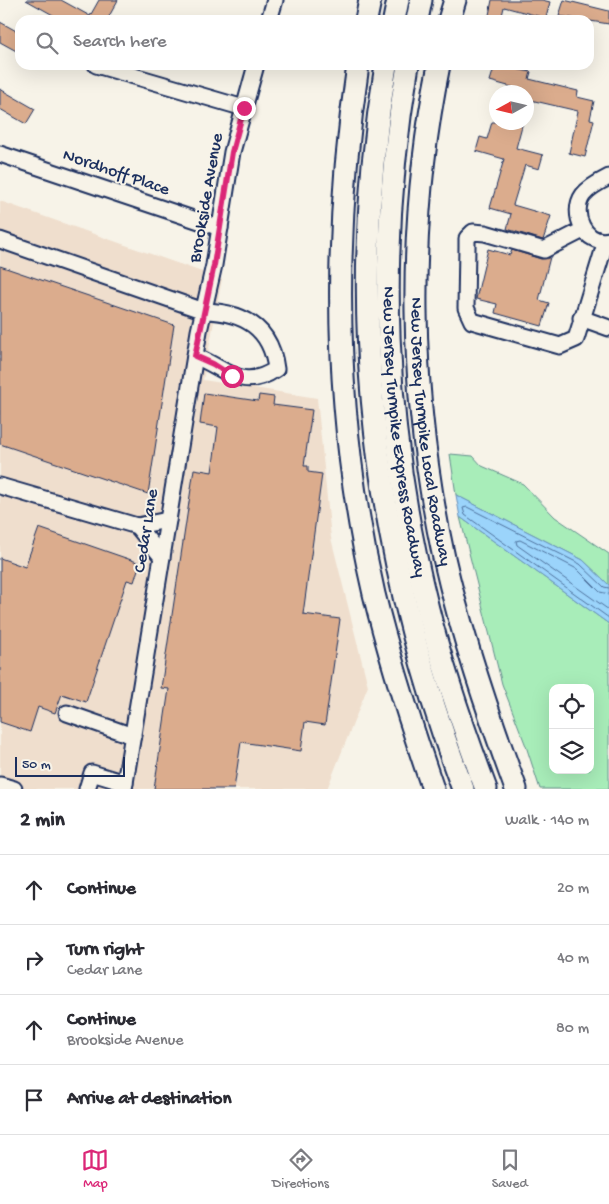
<!DOCTYPE html>
<html lang="en">
<head>
<meta charset="utf-8">
<style>
  :root { --surface:#fff; --page:#f7f7f7; --text:#2b2b33; --muted:#7c7c81; --line:#e1e1e2; --accent:#db2777 }
  body { margin:0; font-family:"Gochi Hand",sans-serif; background:var(--page); color:var(--text) }
  .controls { position:absolute; right:15px; bottom:15px; display:grid; overflow:hidden; border-radius:10px; box-shadow:0 5px 20px #0002 }
  .controls button { width:45px; height:45px; display:grid; place-items:center; padding:0; border:0; border-bottom:1px solid var(--line); background:var(--surface); color:var(--text); font:25px sans-serif }
  .compass { position:absolute; left:489px; top:85px; width:45px; height:45px; border-radius:50%; background:var(--surface); box-shadow:0 5px 20px #0002; rotate:262deg }
  .scale { position:absolute; left:15px; bottom:12px; width:110px; box-sizing:border-box; padding-left:5px; border:2px solid #1b2f5e; border-top:0; font-size:14px; line-height:18px; white-space:nowrap; color:#1b2f5e; -webkit-text-stroke:4px #f7f3e8; paint-order:stroke }
  .stop { position:absolute; width:15px; height:15px; margin:-11px; border:4px solid #db2777; border-radius:50%; background:#fff }
  .stop.end { background:#db2777; border-color:#fff; box-shadow:0 1px 5px #0008 }
  .list { margin:0; padding:0; list-style:none }
  h2 { display:flex; justify-content:space-between; align-items:center; height:65px; margin:0; padding:0 20px; font-size:21px }
  h2 small { font-size:16px; font-weight:400; color:var(--muted) }
  .list li { display:grid; grid-template-columns:32px 1fr auto; gap:15px; align-items:center; box-sizing:border-box; height:70px; padding:0 20px; border-top:1px solid var(--line) }
  .list b { display:block; font-size:19px; white-space:nowrap }
  .list p { margin:0; font-size:16px; white-space:nowrap; color:var(--muted) }
  .list em { font-size:16px; font-style:normal; color:var(--muted) }
  .icon { flex:none; width:28px; height:28px; fill:none; stroke:currentColor; stroke-width:2; stroke-linecap:round; stroke-linejoin:round }
  .map { position:relative; flex:none; width:609px; height:789px; overflow:hidden }
  .search { position:absolute; background:var(--surface); box-shadow:0 5px 20px #0002; left:15px; right:15px; top:15px; height:55px; display:flex; align-items:center; gap:12px; box-sizing:border-box; padding:0 18px; border-radius:15px; color:var(--muted); font-size:19px }
  .sheet { height:345px; background:var(--surface) }
  nav { display:flex; justify-content:space-around; align-items:center; box-sizing:border-box; height:70px; border-top:1px solid var(--line); background:var(--surface); font-size:14px; color:var(--muted) }
  nav a { display:grid; justify-items:center; gap:2px }
  nav .on { color:var(--accent) }
  .map>svg:first-child { display:block }
  .built { fill:#efdecd }
  .green { fill:#a8edb9; stroke:#628e8c; fill-rule:evenodd }
  .water { fill:#9bd4fb; stroke:#6892bc }
  .lines { fill:none; stroke-linecap:round; stroke-linejoin:round }
  .shore { stroke:#4e719d; stroke-width:1 }
  .building { fill:#dbac8d; stroke:#1b2f5e }
  .minor-casing { stroke:#1b2f5e; stroke-width:19 }
  .highway-casing { stroke:#1b2f5e; stroke-width:25 }
  .minor { stroke:#f7f3e8; stroke-width:15 }
  .highway { stroke:#f7f3e8; stroke-width:21 }
  .route { stroke:#db2777; stroke-width:6 }
  .labels { text-anchor:middle; dominant-baseline:central; stroke-width:4; stroke-linejoin:round; paint-order:stroke }
  .street-label { font-size:18px; fill:#1b2f5e; stroke:#f7f3e8 }
</style>
</head>
<body>
<div class="map">
<svg width="609" height="789" viewBox="0 0 609 789">
  <rect width="100%" height="100%" fill="#f7f3e8"/>
  <filter id="ink" filterUnits="userSpaceOnUse"><feTurbulence type="fractalNoise" baseFrequency=".02" numOctaves="2"/><feDisplacementMap in="SourceGraphic" scale="10" xChannelSelector="R" yChannelSelector="G"/><feConvolveMatrix kernelMatrix="1 2 1 2 8 2 1 2 1" color-interpolation-filters="sRGB"/></filter>
  <g filter="url(#ink)">
    <!-- built -->
    <polygon class="built" points="0,201 222,279 203,380 317,398 331,538 368,686 327,789 0,789"/>
    <!-- green -->
    <g class="green">
      <polygon points="450,454 473,456 482,466 523,484 555,517 609,554 609,585 583,560 456,495"/>
      <path d="M460,517L609,624V789H540L526,746L502,684ZM553,688H590V770H553Z"/>
    </g>
    <!-- water -->
    <polygon class="water" points="456,495 583,560 609,585 609,624 460,517"/>
    <g class="lines">
      <!-- shore -->
      <g class="shore">
        <polyline points="609,588 604,587 580,564 467,507 463,508 465,515 609,618"/>
        <polyline points="609,594 600,592 577,569 520,540 516,541 517,545 609,610"/>
      </g>
    </g>
    <!-- building -->
    <g class="building">
      <polygon points="26,0 61,0 90,16 99,0 118,0 107,20 62,20"/>
      <polygon points="492,0 542,0 550,2 546,18 504,7 501,20 488,20"/>
      <polygon points="564,0 609,11 609,24 559,16"/>
      <polygon points="0,22 20,33 20,53 0,42"/>
      <polygon points="495,65 531,72 529,79 578,91 577,97 594,101 590,119 594,120 585,157 569,153 578,111 526,99 526,91 490,81"/>
      <polygon points="0,89 35,109 26,124 0,109"/>
      <polygon points="492,122 523,122 516,148 543,155 539,169 525,165 513,205 551,216 543,240 507,229 511,214 490,208 504,159 476,151 480,137 487,139"/>
      <polygon points="488,249 510,255 512,250 541,259 550,257 539,300 549,303 542,326 495,313 497,304 476,299"/>
      <polygon points="0,266 174,325 148,494 0,444"/>
      <polygon points="204,393 258,401 259,395 274,397 273,405 312,410 304,466 308,466 308,472 322,474 303,614 340,619 325,725 305,722 301,751 241,742 234,789 154,789 169,689 161,688 194,469 212,472 218,427 200,424"/>
      <polygon points="39,528 140,563 134,582 127,580 86,702 62,694 55,713 38,707 30,732 0,722 0,558 25,567"/>
    </g>
    <g class="lines">
      <defs>
        <g id="minor">
          <polyline points="269,20 275,0"/>
          <polyline points="96,65 244,108"/>
          <polyline points="0,154 220,228"/>
          <path d="M609,177C601,181 589,187 583,195C570,213 585,246 609,240"/>
          <polyline points="583,230 544,250 485,233 473,232 467,238 467,247 466,308 472,321 560,346 576,339 606,241"/>
          <path d="M0,240L204,311C244,312 271,328 276,369C242,392 227,369 195,356"/>
          <polyline points="581,318 609,328"/>
          <polyline points="0,486 137,526 168,520"/>
          <polyline points="137,526 162,557"/>
          <polyline points="67,713 133,736"/>
          <polyline points="0,785 14,789"/>
          <polyline points="87,789 92,773 125,783"/>
          <polyline points="124,789 199,331 214,265 232,152 256,65"/>
        </g>
        <g id="highway">
          <polyline points="366,20 370,0"/>
          <polyline points="394,20 398,0"/>
          <polyline points="417,20 421,0"/>
          <polyline points="449,20 455,0"/>
          <path d="M358,65C332,240 334,421 374,594C390,660 411,725 433,789"/>
          <path d="M386,65C344,313 374,554 463,789"/>
          <path id="s1" d="M408,65C376,246 383,431 428,609C443,670 464,730 486,789"/>
          <path id="s2" d="M439,65C406,226 409,397 444,558C462,637 488,713 516,789"/>
        </g>
      </defs>
      <!-- minor casing -->
      <use href="#minor" class="minor-casing"/>
      <!-- highway casing -->
      <use href="#highway" class="highway-casing"/>
      <!-- minor -->
      <use href="#minor" class="minor"/>
      <!-- highway -->
      <use href="#highway" class="highway"/>
    </g>
  </g>
  <g class="lines" filter="url(#ink)">
    <!-- route -->
    <polyline class="route" points="232,376 213,364 195,356 214,265 232,152 244,108"/>
  </g>
  <g class="labels">
    <!-- street labels -->
    <g class="street-label">
      <text transform="translate(116 173) rotate(19)">Nordhoff Place</text>
      <text transform="translate(207 198) rotate(-80)">Brookside Avenue</text>
      <text stroke="none"><textPath href="#s1" startOffset="369">New Jersey Turnpike Express Roadway</textPath></text>
      <text stroke="none"><textPath href="#s2" startOffset="369">New Jersey Turnpike Local Roadway</textPath></text>
      <text transform="translate(147 531) rotate(-81)">Cedar Lane</text>
    </g>
  </g>
</svg>
<div class="controls">
<button><svg class="icon" aria-label="locate" viewBox="0 0 24 24"><circle cx="12" cy="12" r="6"/><path d="M12 2v4M12 18v4M2 12h4M18 12h4"/></svg></button>
<button><svg class="icon" aria-label="layers" viewBox="0 0 24 24"><path d="M12 4l9 5-9 5-9-5zM3 14l9 5 9-5"/></svg></button>
</div>
<svg class="compass" viewBox="-18 -18 36 36"><path d="M0-13l5 13h-10z" fill="#e53935"/><path d="M0 13l5-13h-10z" fill="#7c7c81"/></svg>
<div class="scale">50 m</div>
<div class="stop" style="left:232px;top:376px"></div>
<div class="stop end" style="left:244px;top:108px"></div>
<div class="search"><svg class="icon" aria-label="search" viewBox="0 0 24 24"><circle cx="10" cy="10" r="6"/><path d="M15 15l6 6"/></svg>Search here</div>
</div>
<section class="sheet">
<h2>2 min<small>Walk · 140 m</small></h2>
<ul class="list">
<li><svg class="icon" aria-label="ahead" viewBox="0 0 24 24"><path d="M12 20V5M6 11l6-6 6 6"/></svg><div><b>Continue</b></div><em>20 m</em></li>
<li><svg class="icon" aria-label="right" viewBox="0 0 24 24"><path d="M7 20v-9h11M14 6l5 5-5 5"/></svg><div><b>Turn right</b><p>Cedar Lane</p></div><em>40 m</em></li>
<li><svg class="icon" aria-label="ahead" viewBox="0 0 24 24"><path d="M12 20V5M6 11l6-6 6 6"/></svg><div><b>Continue</b><p>Brookside Avenue</p></div><em>80 m</em></li>
<li><svg class="icon" aria-label="arrive" viewBox="0 0 24 24"><path d="M6 21V4h12l-3 4 3 4H6"/></svg><div><b>Arrive at destination</b></div></li>
</ul>
</section>
<nav>
<a class="on"><svg class="icon" aria-label="map" viewBox="0 0 24 24"><path d="M3 6l6-2 6 2 6-2v14l-6 2-6-2-6 2zM9 4v14M15 6v14"/></svg>Map</a>
<a><svg class="icon" aria-label="directions" viewBox="0 0 24 24"><path d="M12 3l9 9-9 9-9-9zM9 14v-3h6M13 9l2 2-2 2"/></svg>Directions</a>
<a><svg class="icon" aria-label="saved" viewBox="0 0 24 24"><path d="M7 4h10v16l-5-4-5 4z"/></svg>Saved</a>
</nav>
</body>
</html>
